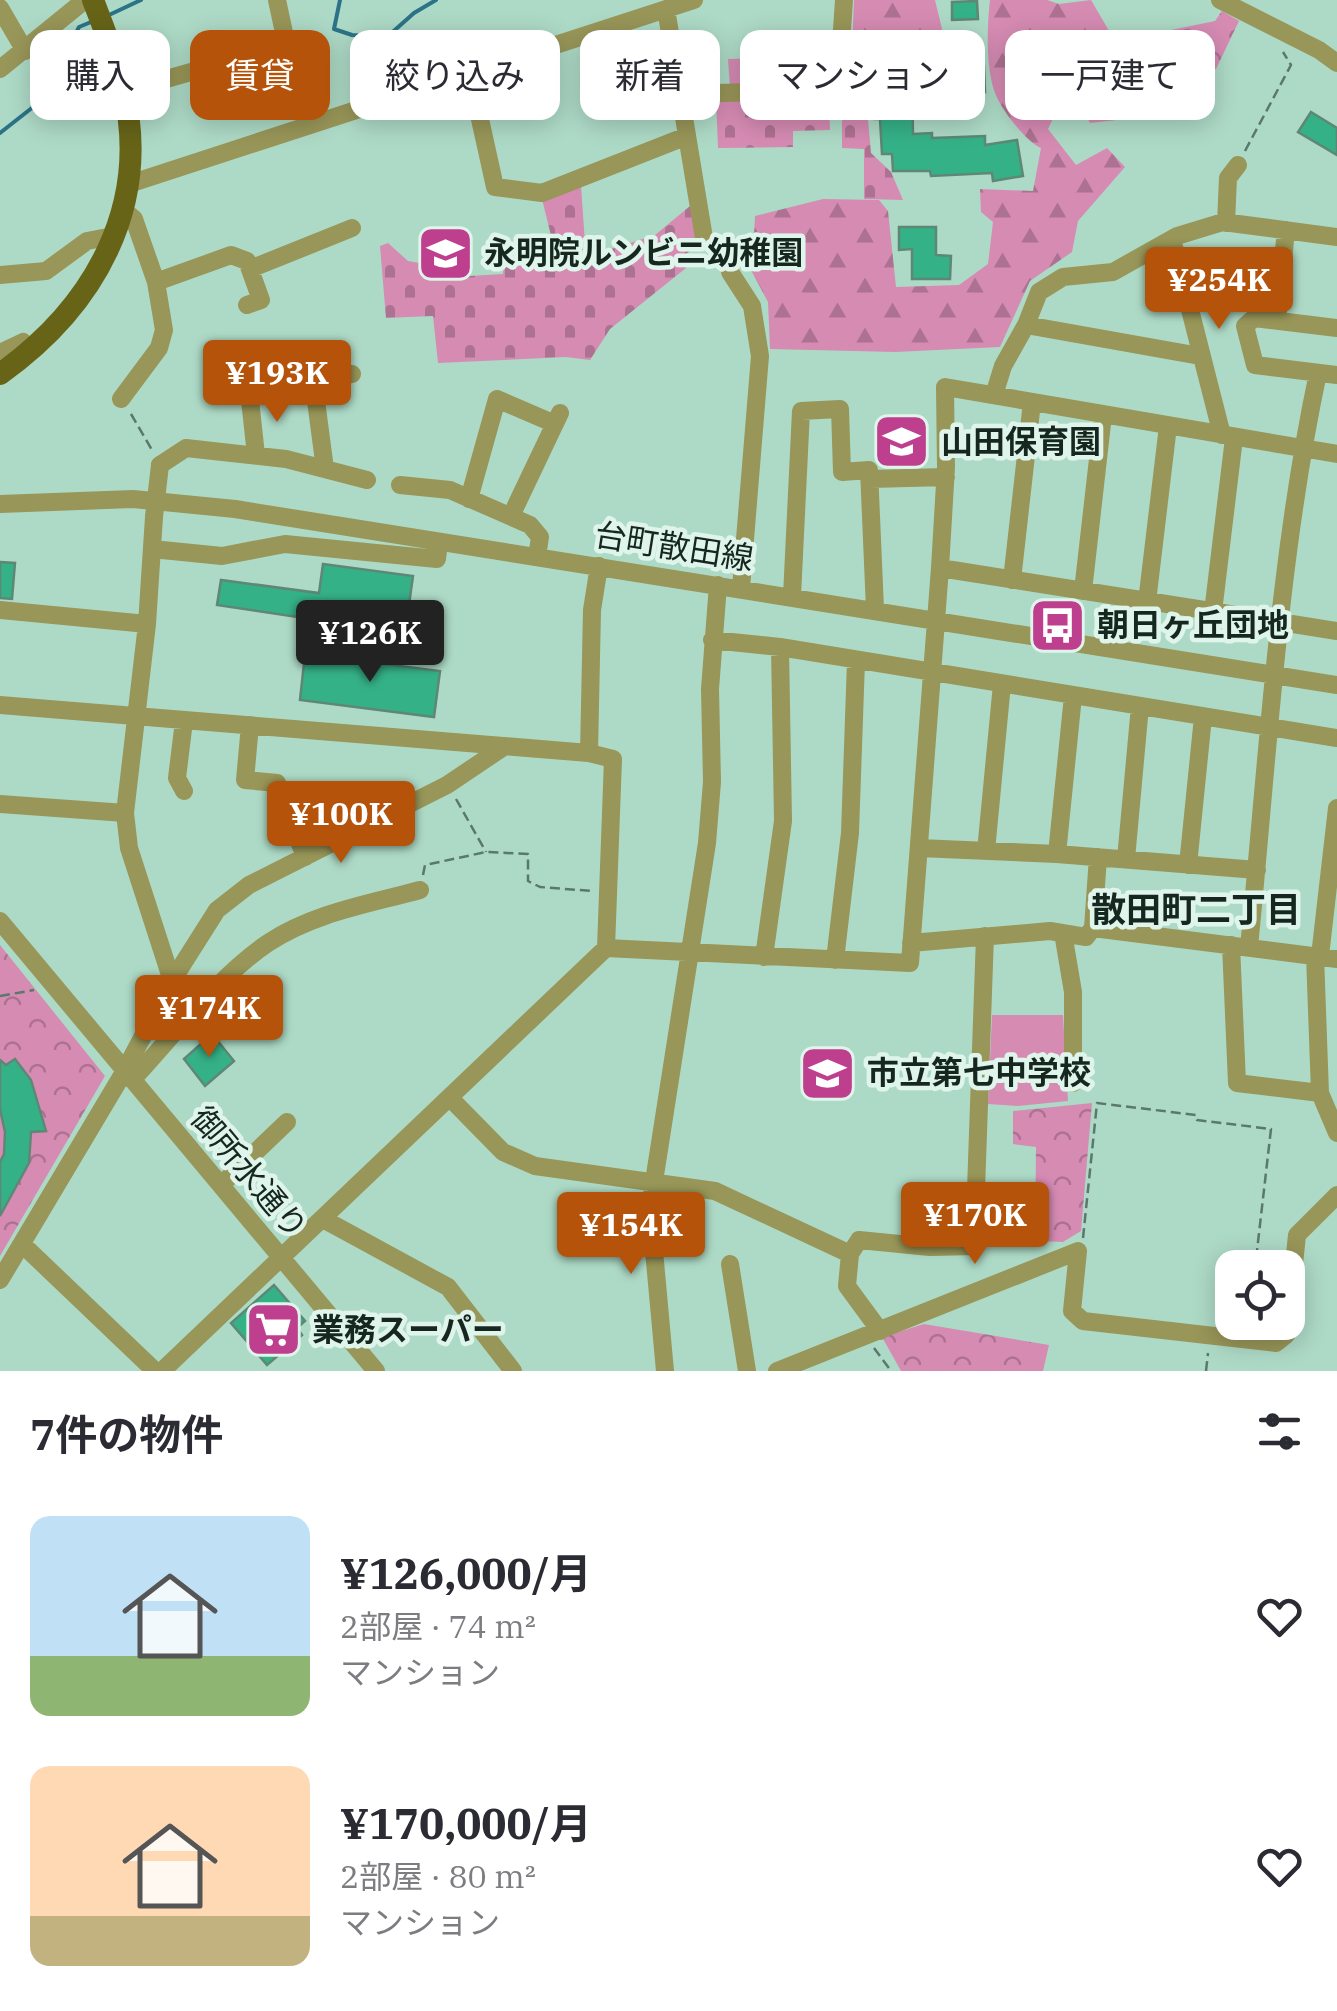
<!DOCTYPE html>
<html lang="ja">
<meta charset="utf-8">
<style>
body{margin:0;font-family:"IBM Plex Serif","Noto Sans JP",serif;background:#f2f2f3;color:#2b2b33;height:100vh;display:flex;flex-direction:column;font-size:38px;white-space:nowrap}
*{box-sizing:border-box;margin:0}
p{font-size:32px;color:#7c7c81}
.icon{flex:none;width:55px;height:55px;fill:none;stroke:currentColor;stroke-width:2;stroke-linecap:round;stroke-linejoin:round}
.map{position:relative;height:1371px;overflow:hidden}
.sheet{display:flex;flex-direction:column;background:#fff;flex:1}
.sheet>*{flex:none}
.hud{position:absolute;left:30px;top:30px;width:1278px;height:90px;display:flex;gap:20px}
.tools{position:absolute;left:1215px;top:1250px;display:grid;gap:20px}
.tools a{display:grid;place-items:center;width:90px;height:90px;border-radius:20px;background:#fff;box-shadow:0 5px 25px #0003;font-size:50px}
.price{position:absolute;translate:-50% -85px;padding:0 22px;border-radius:10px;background:#b45309;color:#fff;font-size:32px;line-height:65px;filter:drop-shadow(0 2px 5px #0008)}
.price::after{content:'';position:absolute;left:50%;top:60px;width:30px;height:22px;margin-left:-15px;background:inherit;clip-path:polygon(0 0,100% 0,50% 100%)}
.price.selected{background:#222;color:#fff}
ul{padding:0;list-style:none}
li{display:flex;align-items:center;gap:30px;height:250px;padding:0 30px}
li span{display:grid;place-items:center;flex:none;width:280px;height:200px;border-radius:20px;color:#555}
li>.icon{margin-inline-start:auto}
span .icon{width:120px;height:120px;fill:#fffc;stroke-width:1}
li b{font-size:42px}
h2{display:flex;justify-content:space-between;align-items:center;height:120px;padding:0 30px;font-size:42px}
.pill{padding:0 35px;border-radius:20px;background:#fff;box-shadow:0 5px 25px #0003;font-size:35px;line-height:90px}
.pill.selected{background:#b45309;color:#fff}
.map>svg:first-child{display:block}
.forest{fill:url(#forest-firs)}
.cemetery{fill:url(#cemetery-stones)}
.park{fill:url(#park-crowns)}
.pitch{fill:#d68bb3}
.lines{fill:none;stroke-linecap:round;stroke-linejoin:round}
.stream{stroke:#2c7388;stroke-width:4}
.building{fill:#35b188;stroke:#5e8776;stroke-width:2.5}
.path{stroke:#5a786b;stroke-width:2.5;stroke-dasharray:10 5;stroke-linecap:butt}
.minor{stroke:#989658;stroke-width:18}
.major{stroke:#676418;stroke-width:22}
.minor-bridge{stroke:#989658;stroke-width:18}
.labels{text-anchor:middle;stroke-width:9;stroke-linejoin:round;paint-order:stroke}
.poi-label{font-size:32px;font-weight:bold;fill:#162720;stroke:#dff5eb;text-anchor:start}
.street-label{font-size:32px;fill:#162720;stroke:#dff5eb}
.neighbourhood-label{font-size:35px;font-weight:bold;fill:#162720;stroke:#dff5eb}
</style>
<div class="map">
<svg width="1337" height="1371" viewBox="0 0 1337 1371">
<defs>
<pattern id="forest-firs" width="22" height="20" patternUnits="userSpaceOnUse" patternTransform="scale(2.5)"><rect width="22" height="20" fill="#d68bb3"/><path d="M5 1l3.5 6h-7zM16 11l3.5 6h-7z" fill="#ad7291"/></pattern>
<pattern id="cemetery-stones" width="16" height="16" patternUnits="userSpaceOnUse" patternTransform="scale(2.5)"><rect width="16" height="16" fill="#d68bb3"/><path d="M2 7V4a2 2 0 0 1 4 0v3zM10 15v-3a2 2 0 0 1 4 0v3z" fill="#ad7291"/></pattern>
<pattern id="park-crowns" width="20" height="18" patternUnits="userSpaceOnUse" patternTransform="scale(2.5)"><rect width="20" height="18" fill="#d68bb3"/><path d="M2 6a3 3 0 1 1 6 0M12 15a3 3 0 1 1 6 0" fill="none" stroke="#ad7291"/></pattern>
</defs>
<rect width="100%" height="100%" fill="#addac6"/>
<path class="forest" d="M854,0H935L943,33L895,59L852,47Z
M990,0H1047L1059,4L1091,0L1115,41L1126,119L1090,123L1077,100L1061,102L1048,129L1076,165L1107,148L1125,167L1078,221L1072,252L1030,281L1000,347L895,352L770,349L768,302L752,272L755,216L823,199L879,200L888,211L896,287L959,285L988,264L993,222L981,212L980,189L1033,191L1041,148C1025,141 997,105 993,87C986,61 987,26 990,0Z"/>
<path class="cemetery" d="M832,56L833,84L730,88L728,59Z
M842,92L866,97L871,153L891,172L903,200L864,199V149L842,148Z
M829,97L830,130L793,131V147L718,148L716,99Z
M581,186L586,257L655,235L690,206L697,245L680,259L686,268L610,329L590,360L566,357L438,363L433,316L386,318L380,246L388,243L408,261L431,265L436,278L503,274L504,265L557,260L542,199Z"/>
<path class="park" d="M1222,11L1239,21L1216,69L1129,88L1122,40L1215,21Z
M0,945L105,1076L0,1256Z
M1092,1103L1081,1231L1063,1242L1035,1241L1036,1147L1013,1144V1111Z
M924,1324L1049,1345L1043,1371H901L882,1337Z"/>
<path class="pitch" d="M992,1015H1063L1068,1101L1018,1106L988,1104Z"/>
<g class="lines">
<path class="stream" d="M340,0L334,29L352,35L387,37L414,13L436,0
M109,15L141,0
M0,133L42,100L79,27L91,22"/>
</g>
<path class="building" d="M977,1L978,19L952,20V2Z
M984,66L985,92L955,94L954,68Z
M873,79H912L913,134L932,133V138L985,136V145L1017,140L1023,176L993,181L992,173L931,176L930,171H893L892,154H882L880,119H875Z
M1311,112L1337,128V155L1298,132Z
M899,227H936V255L951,256L950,279H912V249L899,250Z
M0,562L15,563L12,599L0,598Z
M323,564L413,576L405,633L217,605L221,580L319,593Z
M305,654L440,671L434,717L300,700Z
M212,1034L234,1061L205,1086L184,1059Z
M15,1059L31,1080L46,1131L31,1132L29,1163L0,1216V1162L4,1154L5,1132L0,1109V1060L6,1065Z
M274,1285L305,1321L297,1328L302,1335L267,1365L231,1323Z"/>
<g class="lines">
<path class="path" d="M1245,151L1291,65L1283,52
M131,414L152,450
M456,799L486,852
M423,875L425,865L486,852L528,854V881L540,887L593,891
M0,996L34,990
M1083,1238L1097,1103L1196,1115L1197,1120L1271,1129L1255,1268
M874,1348L891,1371
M1206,1371L1208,1353"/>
<path class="minor" d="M277,0L289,56
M1220,0L1319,50L1337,63
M0,8L25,51
M666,9L704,238
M0,69L85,0
M470,74L495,187L542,193L687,136
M124,91L286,45
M680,94L838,90L844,0
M126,185L694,0
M1226,223L1228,178L1238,165
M1172,239L1222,435
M250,269L352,228
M730,272L752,306L760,356L741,588
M0,275L46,271L87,241L113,236
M156,282L231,255L247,261L261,300L247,305
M1277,321L1286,230
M1026,325L1200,356
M1337,328L1254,318L1245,326L1255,365L1337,375
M0,353L23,342L32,350
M311,363L325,469
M313,378L352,374
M994,395L1003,366L1026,325L1039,292L1063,277L1113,272L1177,236L1223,222L1337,237
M121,399L159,348L164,330L156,282L134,219L122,209
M250,400L256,455
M160,465L186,448L286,459L367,480
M870,479L946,477
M400,485L450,490L530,525L540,537L537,557
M469,499L497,399L555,424
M0,504L133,499L235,509L1337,685
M511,516L560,413
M154,517L147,624L125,813L129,848L172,981
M152,549L222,556L285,544L437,559L439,542
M940,568L1337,631
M1012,580L1032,402
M1083,591L1103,415
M792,596L801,411L840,409L842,472L869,470L875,609
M1147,602L1168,426
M0,610L147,624
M1213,612L1234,438
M712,640L780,647L1337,738
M0,705L589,753L613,759L606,948L162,1371
M250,725L245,780L277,783L305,857
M589,753L592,610L599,566
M184,791L177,778L184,721
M0,804L125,813
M919,848L1057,854L1257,870
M986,851L1002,684
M1057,854L1073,696
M1098,857L1093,928L1337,959
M1126,859L1140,706
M1188,865L1203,717
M0,921L376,1371
M1063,933L1073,992V1083
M911,943L1050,931L1086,937L1093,928
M1231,945L1237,1083L1320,1093
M1249,947C1268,756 1278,561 1318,373
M606,948L910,963L940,568L946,467L945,387L1337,454
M1315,955L1320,1093L1337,1133
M1320,956L1337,808
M764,957L783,821L780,647
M835,960L850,833L856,661
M132,1080C172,1037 220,975 268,943C313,913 369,904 420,890
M451,1099L503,1152L535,1166L715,1191L850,1254
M221,1185L287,1122
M323,1219L448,1287L513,1371
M22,1244L155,1371
M730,1264L747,1371
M0,1280L124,1072L172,981L217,910L249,885L447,785L505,746
M1288,1322L1297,1235L1337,1195
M880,1331L847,1286L850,1254L859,1240L930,1247L974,1246L985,936
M665,1371L650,1207L707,843L712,782L710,689L718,585
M777,1371L1078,1251L1072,1311L1083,1321L1276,1343L1286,1335L1287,1322"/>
<path class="major" d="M0,374C94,307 152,206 123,88C116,58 104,29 93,0"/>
<path class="minor-bridge" d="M154,517L160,465"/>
</g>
<defs>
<symbol id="school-square" viewBox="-11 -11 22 22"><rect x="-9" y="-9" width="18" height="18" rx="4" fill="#be3f8d" stroke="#dff5eb"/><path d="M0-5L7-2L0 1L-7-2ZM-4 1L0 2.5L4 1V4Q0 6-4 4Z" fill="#fff"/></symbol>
<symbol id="bus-square" viewBox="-11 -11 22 22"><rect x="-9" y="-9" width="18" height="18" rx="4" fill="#be3f8d" stroke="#dff5eb"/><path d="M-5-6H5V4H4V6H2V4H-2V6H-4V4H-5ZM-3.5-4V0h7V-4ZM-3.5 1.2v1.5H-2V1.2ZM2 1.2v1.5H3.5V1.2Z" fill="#fff"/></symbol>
<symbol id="supermarket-square" viewBox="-11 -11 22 22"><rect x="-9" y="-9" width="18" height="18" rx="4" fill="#be3f8d" stroke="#dff5eb"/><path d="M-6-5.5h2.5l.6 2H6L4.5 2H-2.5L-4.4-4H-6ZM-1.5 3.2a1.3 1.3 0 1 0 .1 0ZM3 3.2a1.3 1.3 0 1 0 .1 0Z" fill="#fff"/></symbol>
</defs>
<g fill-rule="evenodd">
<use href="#school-square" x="414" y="222" width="63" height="63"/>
<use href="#school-square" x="870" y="410" width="63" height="63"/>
<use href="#bus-square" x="1026" y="594" width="63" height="63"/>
<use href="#school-square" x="796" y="1042" width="63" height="63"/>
<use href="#supermarket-square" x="242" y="1298" width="63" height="63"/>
</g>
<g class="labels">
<g class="poi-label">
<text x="484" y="264">永明院ルンビニ幼稚園</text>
<text x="941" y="453">山田保育園</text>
<text x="1097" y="636">朝日ヶ丘団地</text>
<text x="867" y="1084">市立第七中学校</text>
<text x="312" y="1341">業務スーパー</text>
</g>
<g class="street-label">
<text transform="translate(674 547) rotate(9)" y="11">台町散田線</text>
<text transform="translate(249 1173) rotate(50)" y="11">御所水通り</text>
</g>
<g class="neighbourhood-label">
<text x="1196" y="922">散田町二丁目</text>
</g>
</g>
</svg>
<div class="tools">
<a><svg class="icon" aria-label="locate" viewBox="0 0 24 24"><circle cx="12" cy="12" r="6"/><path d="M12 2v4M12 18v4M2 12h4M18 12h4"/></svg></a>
</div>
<b class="price" style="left:1219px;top:332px">¥254K</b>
<b class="price" style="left:277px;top:425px">¥193K</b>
<b class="price selected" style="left:370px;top:685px">¥126K</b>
<b class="price" style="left:341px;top:866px">¥100K</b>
<b class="price" style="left:209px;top:1060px">¥174K</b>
<b class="price" style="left:975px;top:1267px">¥170K</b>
<b class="price" style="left:631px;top:1277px">¥154K</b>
<div class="hud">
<a class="pill">購入</a>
<a class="pill selected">賃貸</a>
<a class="pill">絞り込み</a>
<a class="pill">新着</a>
<a class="pill">マンション</a>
<a class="pill">一戸建て</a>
</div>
</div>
<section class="sheet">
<h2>7件の物件<svg class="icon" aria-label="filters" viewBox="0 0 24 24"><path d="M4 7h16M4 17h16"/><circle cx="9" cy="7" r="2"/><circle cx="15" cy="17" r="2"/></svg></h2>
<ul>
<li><span style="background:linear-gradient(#bfe0f5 70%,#8fb573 0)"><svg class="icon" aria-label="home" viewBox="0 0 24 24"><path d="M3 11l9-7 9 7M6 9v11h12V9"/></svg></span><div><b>¥126,000/月</b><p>2部屋 · 74 m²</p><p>マンション</p></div><svg class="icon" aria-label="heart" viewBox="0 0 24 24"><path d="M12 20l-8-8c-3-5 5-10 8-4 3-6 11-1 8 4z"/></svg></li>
<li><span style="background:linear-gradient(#ffd9b3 75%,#c2b280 0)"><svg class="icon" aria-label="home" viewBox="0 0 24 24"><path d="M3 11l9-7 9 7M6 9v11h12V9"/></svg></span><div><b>¥170,000/月</b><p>2部屋 · 80 m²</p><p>マンション</p></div><svg class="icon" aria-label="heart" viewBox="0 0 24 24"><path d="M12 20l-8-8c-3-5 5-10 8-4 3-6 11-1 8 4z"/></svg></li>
</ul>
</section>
